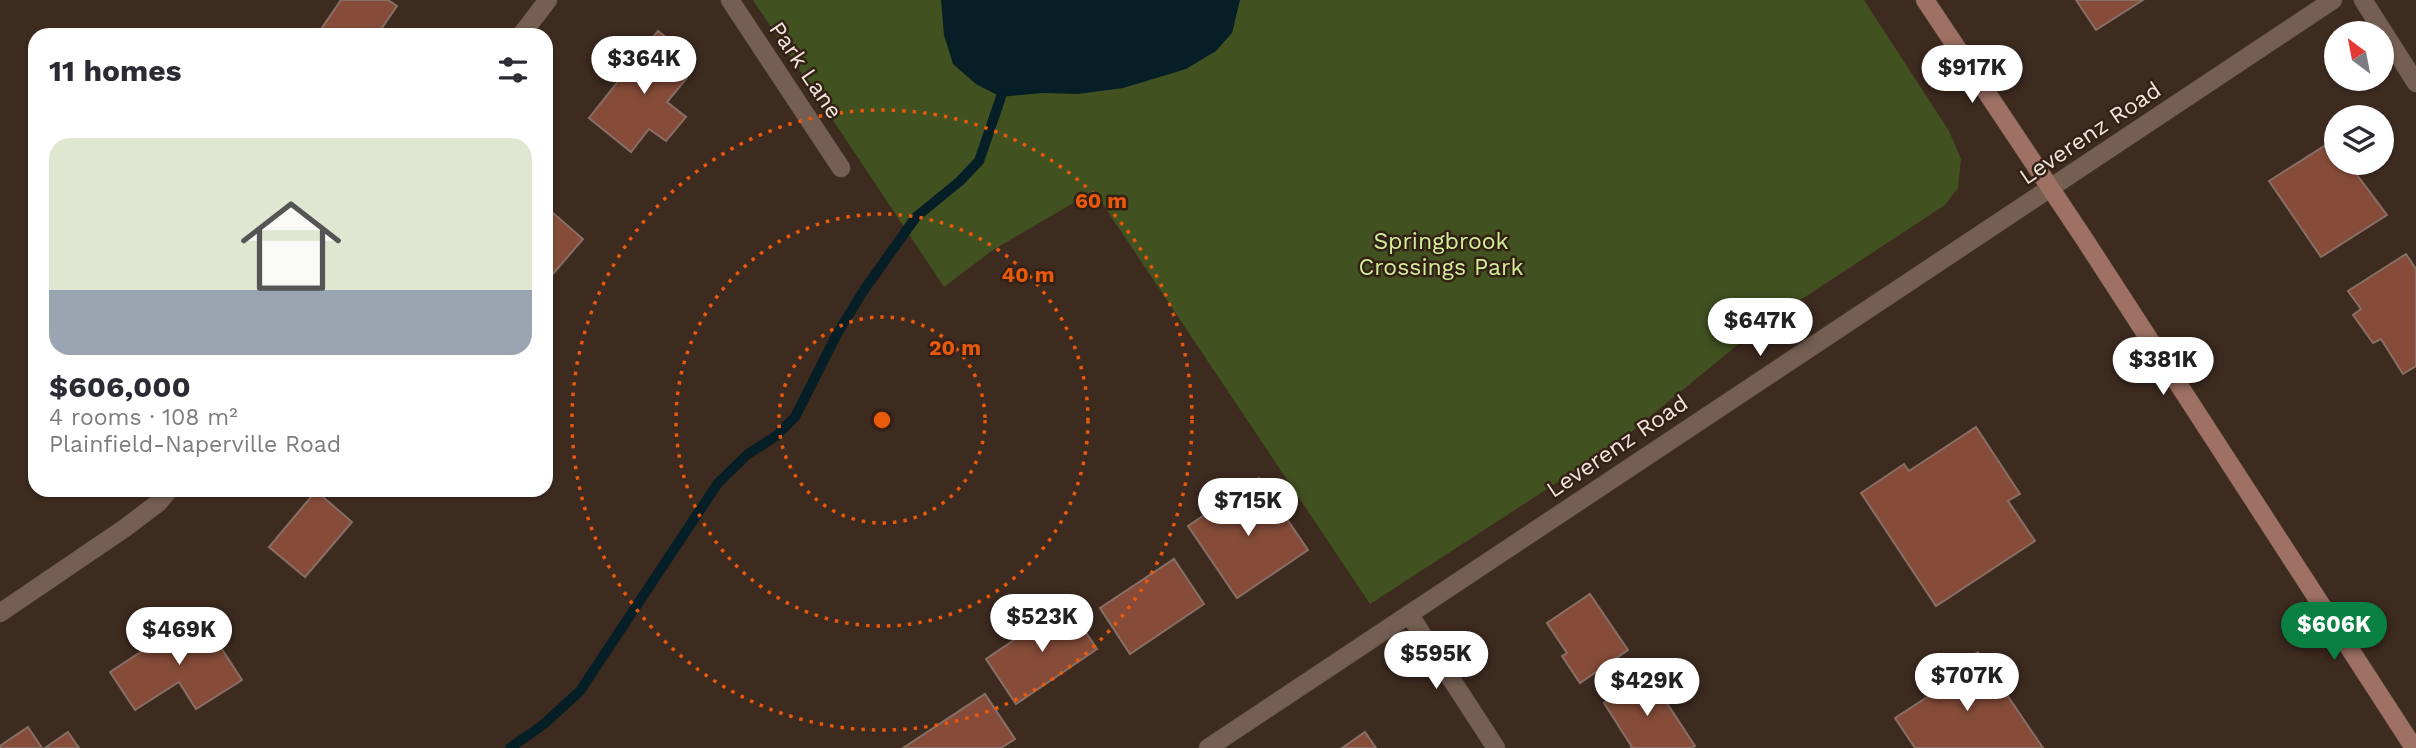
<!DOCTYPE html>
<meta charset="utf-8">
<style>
body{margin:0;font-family:"Work Sans",sans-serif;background:#f7f7f7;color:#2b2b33;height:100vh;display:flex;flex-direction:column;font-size:26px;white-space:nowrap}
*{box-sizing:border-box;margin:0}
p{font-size:23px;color:#7c7c81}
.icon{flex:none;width:38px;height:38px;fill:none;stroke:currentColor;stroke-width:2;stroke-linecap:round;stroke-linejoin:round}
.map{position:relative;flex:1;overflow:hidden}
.drawer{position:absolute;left:28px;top:28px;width:525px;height:469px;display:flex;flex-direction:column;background:#fff;border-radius:21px;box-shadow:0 2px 5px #0004}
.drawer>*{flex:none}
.needle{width:46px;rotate:328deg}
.buttons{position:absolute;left:2324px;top:21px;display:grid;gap:14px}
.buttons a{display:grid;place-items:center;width:70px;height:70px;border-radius:50%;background:#fff;box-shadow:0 2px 5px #0004;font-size:35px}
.price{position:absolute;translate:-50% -60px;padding:0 16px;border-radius:24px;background:#fff;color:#222;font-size:23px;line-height:46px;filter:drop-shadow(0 2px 4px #0008)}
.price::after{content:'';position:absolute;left:50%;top:42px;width:21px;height:16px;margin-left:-10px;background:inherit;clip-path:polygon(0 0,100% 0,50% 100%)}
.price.current{background:#0b8043;color:#fff}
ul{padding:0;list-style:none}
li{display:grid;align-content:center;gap:14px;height:371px;padding:0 21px}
li span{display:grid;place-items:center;height:217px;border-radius:21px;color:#555}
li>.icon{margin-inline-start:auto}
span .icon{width:126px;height:126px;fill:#fffc;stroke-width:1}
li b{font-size:30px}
h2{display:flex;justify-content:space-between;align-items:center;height:84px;padding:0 21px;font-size:30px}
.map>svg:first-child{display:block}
.green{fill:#425120}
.water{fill:#061f27}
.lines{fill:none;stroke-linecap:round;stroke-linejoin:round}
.stream{stroke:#061f27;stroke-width:10}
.building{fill:#864c39;stroke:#886f66;stroke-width:2}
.minor-casing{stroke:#5a4940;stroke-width:19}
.secondary-casing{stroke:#5a4940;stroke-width:19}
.minor{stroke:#755f53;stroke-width:18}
.secondary{stroke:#9e7164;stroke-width:18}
.ring{fill:none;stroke:#e8590c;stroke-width:3.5;stroke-dasharray:3.5 7}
.labels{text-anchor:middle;stroke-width:5;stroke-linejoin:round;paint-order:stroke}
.street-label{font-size:23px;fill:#f2e4dd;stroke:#342116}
.park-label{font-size:23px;fill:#d2ee98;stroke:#342116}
.centre{fill:#e8590c;stroke:#342116;stroke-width:3.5}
.ring-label{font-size:21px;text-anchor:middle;font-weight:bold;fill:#e8590c;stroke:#342116;stroke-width:5;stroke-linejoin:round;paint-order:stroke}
</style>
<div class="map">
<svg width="2416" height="748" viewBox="0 0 2416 748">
<rect width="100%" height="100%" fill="#3e2b20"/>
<path class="green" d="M753,0H1864L1949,131L1961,159L1958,188L1945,205L1761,326L1615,445L1370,604L1094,191L993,250L944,287Z"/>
<path class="water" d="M941,0H1240L1232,33L1216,51L1186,69L1123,88L1078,94L1042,93L1001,97L976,84L953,64L944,35Z"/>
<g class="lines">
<path class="stream" d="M510,748L544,724L580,691L718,483L748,454L776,436L795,417L837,334L864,290L916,217L960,181L979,161L1001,97"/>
</g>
<path class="building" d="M341,0H388L397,6L377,35H317Z
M2076,0H2143L2096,30Z
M658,31L686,53L674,68L687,78L667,102L686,117L666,141L649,129L631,152L589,118Z
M2332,141L2336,147V163H2348L2387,215L2321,257L2269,181Z
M546,207L583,239L546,282Z
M2406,254L2416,269V366L2403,374L2381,339L2373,343L2353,315L2361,309L2348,291Z
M1976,427L2020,494L2008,501L2035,541L1936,606L1861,493L1904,464L1909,471Z
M1259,478L1308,550L1237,598L1188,526Z
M316,491L352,522L305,577L269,547Z
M1174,559L1204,604L1130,654L1100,608Z
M1590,594L1628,650L1580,683L1562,656L1567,653L1547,623Z
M1067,604L1097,649L1016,704L986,659Z
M199,614L242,680L196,709L179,682L135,710L110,672Z
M1978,652L2043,748H1915L1895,718L1938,690L1932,682Z
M1648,674L1695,746L1691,748H1630L1632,747L1604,703Z
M985,694L1015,739L1001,748H903Z
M28,727L42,748H0V746Z
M68,732L79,748H45Z
M1365,732L1376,748H1342Z"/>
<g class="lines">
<defs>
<path id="minor" d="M730,0L841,168
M2363,0L2416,83
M521,35L548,0
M0,613L125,528L158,503L169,490
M1409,614L1496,748
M1208,748L2333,0"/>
<path id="secondary" d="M1925,0L2085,240L2414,748"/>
</defs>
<use href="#minor" class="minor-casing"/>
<use href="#secondary" class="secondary-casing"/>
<use href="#minor" class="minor"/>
<use href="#secondary" class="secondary"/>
</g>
<g class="ring">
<circle cx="882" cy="420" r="103"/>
<circle cx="882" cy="420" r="206"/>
<circle cx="882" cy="420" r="310"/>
</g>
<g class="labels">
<g class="street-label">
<text transform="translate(806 70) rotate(56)" y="8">Park Lane</text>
<text transform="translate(2090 133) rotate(-34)" y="8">Leverenz Road</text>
<text transform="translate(1617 446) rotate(-34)" y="8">Leverenz Road</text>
</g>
<g class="park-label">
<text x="1441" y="249">Springbrook<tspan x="1441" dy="26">Crossings Park</tspan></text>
</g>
</g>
<circle cx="882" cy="420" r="10" class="centre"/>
<g class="ring-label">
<text x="1101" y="208">60 m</text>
<text x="1028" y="282">40 m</text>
<text x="955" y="355">20 m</text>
</g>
</svg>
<div class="buttons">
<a><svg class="needle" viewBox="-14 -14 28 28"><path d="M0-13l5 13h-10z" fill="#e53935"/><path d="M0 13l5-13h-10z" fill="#7c7c81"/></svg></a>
<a><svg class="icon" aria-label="layers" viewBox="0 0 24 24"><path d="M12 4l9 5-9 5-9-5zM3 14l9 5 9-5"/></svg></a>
</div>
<b class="price" style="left:644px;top:96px">$364K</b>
<b class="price" style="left:1972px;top:105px">$917K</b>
<b class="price" style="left:1760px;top:358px">$647K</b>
<b class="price" style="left:2163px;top:397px">$381K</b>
<b class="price" style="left:1248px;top:538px">$715K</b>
<b class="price" style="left:1042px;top:654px">$523K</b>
<b class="price current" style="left:2334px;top:662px">$606K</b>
<b class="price" style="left:179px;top:667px">$469K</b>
<b class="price" style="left:1436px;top:691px">$595K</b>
<b class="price" style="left:1967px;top:713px">$707K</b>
<b class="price" style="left:1647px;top:718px">$429K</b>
<section class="drawer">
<h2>11 homes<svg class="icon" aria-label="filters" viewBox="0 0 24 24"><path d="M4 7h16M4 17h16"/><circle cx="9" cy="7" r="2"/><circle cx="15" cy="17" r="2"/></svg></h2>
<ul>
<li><span style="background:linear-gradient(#dfe7d0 70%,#9aa5b1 0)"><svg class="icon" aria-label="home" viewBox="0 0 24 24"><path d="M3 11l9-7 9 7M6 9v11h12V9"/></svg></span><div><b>$606,000</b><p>4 rooms · 108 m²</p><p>Plainfield-Naperville Road</p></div></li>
</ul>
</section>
</div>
